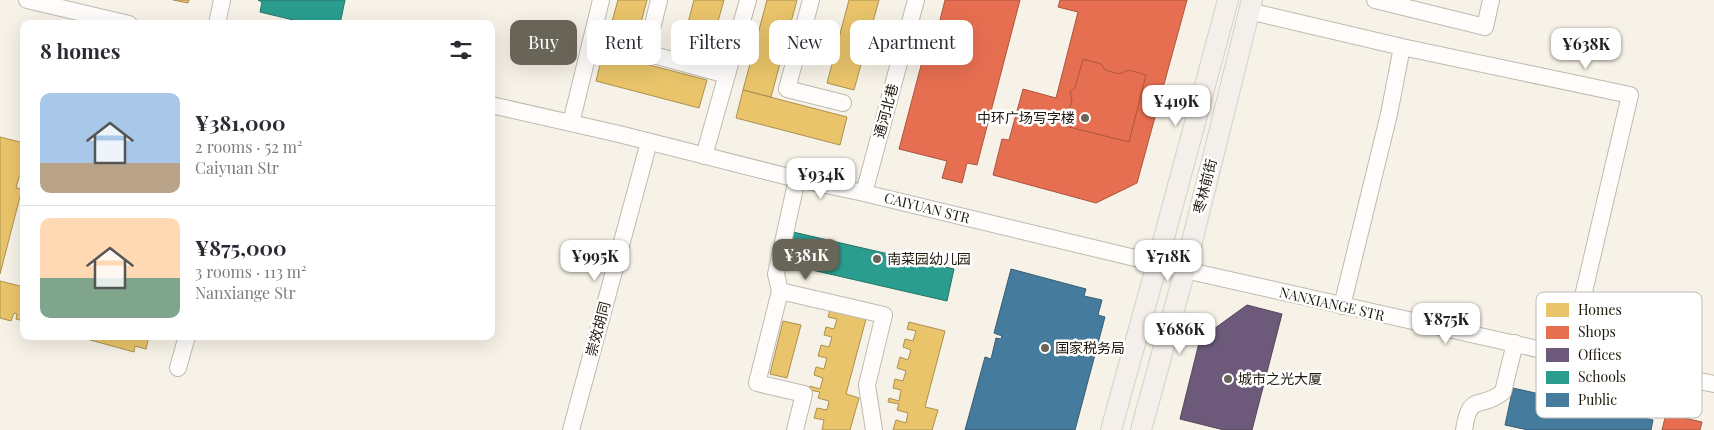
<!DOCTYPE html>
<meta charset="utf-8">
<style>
body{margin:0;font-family:"Playfair Display","Noto Sans SC",serif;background:#f2f2f3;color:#2b2b33;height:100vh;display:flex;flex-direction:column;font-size:19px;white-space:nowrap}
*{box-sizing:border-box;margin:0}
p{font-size:16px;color:#7c7c81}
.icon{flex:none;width:28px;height:28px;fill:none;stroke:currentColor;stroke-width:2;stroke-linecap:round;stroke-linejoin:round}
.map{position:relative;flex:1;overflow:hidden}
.sheet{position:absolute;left:20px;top:20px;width:475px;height:320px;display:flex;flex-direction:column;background:#fff;border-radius:10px;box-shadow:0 5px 20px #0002}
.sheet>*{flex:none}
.banner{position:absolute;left:510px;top:20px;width:475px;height:45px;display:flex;gap:10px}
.price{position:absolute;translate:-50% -42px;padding:0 11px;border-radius:10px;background:#fff;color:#222;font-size:16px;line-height:32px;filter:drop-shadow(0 1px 2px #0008)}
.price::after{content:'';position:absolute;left:50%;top:30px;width:15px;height:11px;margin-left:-8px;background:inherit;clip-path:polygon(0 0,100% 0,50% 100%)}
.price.selected{background:#696458;color:#fff}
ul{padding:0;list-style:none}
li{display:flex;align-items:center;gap:15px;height:125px;padding:0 20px}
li+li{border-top:1px solid #e1e1e2}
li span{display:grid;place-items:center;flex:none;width:140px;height:100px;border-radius:10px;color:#555}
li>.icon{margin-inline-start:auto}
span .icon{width:60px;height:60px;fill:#fffc;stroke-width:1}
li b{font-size:21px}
h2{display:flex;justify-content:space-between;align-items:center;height:60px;padding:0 20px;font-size:21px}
.chip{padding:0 18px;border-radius:10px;background:#fff;box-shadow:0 5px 20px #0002;font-size:18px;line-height:45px}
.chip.selected{background:#696458;color:#fff}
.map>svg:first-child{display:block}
.homes{fill:#e9c46a;stroke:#ac904e}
.shops{fill:#e76f51;stroke:#aa553c}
.offices{fill:#6d597a;stroke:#554659}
.schools{fill:#2a9d8f;stroke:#267567}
.public{fill:#457b9d;stroke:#395d71}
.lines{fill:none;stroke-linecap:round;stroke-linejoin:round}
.minor-casing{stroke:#bfbaaf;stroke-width:18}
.major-casing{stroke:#d3d0ca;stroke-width:22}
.minor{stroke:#fefdfb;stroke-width:16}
.major{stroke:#f4efeb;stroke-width:20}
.poi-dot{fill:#696458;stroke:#fff;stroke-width:2}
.labels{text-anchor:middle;stroke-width:5;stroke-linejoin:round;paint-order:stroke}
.street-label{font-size:14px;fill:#1d180b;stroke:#fff}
.poi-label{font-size:14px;fill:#1d180b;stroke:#fff;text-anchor:start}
.key{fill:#fff;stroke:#bbbab6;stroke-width:1}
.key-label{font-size:14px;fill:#1d180b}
</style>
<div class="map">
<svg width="1714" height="430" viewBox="0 0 1714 430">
<rect width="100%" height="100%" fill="#f7f2e7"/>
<path class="homes" d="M173,0H189L188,3Z
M618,0H647L631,60L603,53Z
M694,0H724L708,57L681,49Z
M767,0H797L771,97L743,90Z
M849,0H879L854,90L827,83Z
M603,53L707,80L699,108L596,81Z
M743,90L847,117L840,145L736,118Z
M0,137L24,143V179L19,177L16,188L22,189L0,274Z
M0,281L24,287V321L16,319L17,314L14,313L11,321L0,318Z
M830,310L866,319L846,394L859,398L850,430H822L824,420L814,418L817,408L827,410L829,401L818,398L820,392L809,390L810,386L820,389L823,378L814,375L816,367L824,369L827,358L818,356L821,345L829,347L832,337L824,335L826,327L834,329L837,319L828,317Z
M783,321L801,325L787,378L770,374Z
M909,322L945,331L925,407L938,410L932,430H893L896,420L906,423L908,413L897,410L899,404L888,402L889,398L899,401L901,390L893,388L895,379L903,381L906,371L897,368L900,357L908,360L911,350L903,347L905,339L913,341L916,331L907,329Z
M83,336H149L146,349L135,346L134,352L83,338Z"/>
<path class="shops" d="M945,0H1020L977,165L967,163L962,183L942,178L947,161L899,149L923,58L930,60Z
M1060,0H1187L1137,183L1096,203L993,175L1002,139L1009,140L1023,89L1056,98L1078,12L1058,7Z
M1083,59L1101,64L1105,70L1119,74L1129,70L1146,75L1129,142L1065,126L1072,100L1070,92L1075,88Z
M1666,414L1702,422L1700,430H1662Z"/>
<path class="offices" d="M1247,305L1282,314L1252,430H1224L1180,419L1200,339Z"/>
<path class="schools" d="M258,0H345L340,24H310L260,12L262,2Z
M793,232L954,269L947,301L786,264Z"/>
<path class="public" d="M1011,269L1086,289L1084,296L1102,300L1098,315L1105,317L1075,430H965L985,357L991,359L996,338L1001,339L1002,336L994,333Z
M1513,388L1571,401L1572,396L1601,403L1600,408L1653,420L1651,430H1528L1505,425Z"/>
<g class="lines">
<defs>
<path id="minor" d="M27,0L129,24
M659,0L646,53L727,75
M811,0L787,89L843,103
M1375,0L1485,27L1491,0
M1249,11L1402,47L1630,95L1569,356
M217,24L222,0
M491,105L619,134L797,179L864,193L1185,270L1569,356L1714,384
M571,123L601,0
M704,156L748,0
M864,193L916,0
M780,291L776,274L797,179
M1342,306L1389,114L1402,47
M178,368L187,336
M571,430L649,142
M795,430L804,394L757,383L780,291L884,315L867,385L874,430
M1464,430C1470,391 1479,411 1503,392L1515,343"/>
<path id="major" d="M1111,430L1157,264L1228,0
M1141,430L1185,270L1252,0"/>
</defs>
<use href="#minor" class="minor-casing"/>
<use href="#major" class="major-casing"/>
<use href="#minor" class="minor"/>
<use href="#major" class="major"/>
</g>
<g class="poi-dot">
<circle cx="1085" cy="118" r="5"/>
<circle cx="877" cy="259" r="5"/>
<circle cx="1045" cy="348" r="5"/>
<circle cx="1228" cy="379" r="5"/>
</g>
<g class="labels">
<g class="street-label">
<text transform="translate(886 111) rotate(-75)" y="5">通河北巷</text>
<text transform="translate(1205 186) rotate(-76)" y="5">枣林前街</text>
<text transform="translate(927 208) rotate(14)" y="5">CAIYUAN STR</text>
<text transform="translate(1332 304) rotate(13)" y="5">NANXIANGE STR</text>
<text transform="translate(598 329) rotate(-75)" y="5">崇效胡同</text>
</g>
<g class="poi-label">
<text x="1075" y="123" text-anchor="end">中环广场写字楼</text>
<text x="887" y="264">南菜园幼儿园</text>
<text x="1055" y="353">国家税务局</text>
<text x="1238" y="384">城市之光大厦</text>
</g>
</g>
<rect x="1536" y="292" width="166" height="126" rx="8" class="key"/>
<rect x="1546" y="303" width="23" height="14" fill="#e9c46a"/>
<rect x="1546" y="326" width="23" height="13" fill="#e76f51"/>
<rect x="1546" y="348" width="23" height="14" fill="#6d597a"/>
<rect x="1546" y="371" width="23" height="13" fill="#2a9d8f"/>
<rect x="1546" y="393" width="23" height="14" fill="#457b9d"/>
<g class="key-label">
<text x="1578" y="315">Homes</text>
<text x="1578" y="337">Shops</text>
<text x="1578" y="360">Offices</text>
<text x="1578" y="382">Schools</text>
<text x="1578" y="405">Public</text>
</g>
</svg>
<b class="price" style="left:1586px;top:70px">¥638K</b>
<b class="price" style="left:1176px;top:127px">¥419K</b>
<b class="price" style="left:821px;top:200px">¥934K</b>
<b class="price selected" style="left:806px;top:281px">¥381K</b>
<b class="price" style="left:595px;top:282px">¥995K</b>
<b class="price" style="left:1168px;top:282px">¥718K</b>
<b class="price" style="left:1446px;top:345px">¥875K</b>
<b class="price" style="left:1180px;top:355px">¥686K</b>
<div class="banner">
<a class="chip selected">Buy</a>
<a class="chip">Rent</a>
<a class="chip">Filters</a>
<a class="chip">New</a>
<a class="chip">Apartment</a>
</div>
<section class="sheet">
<h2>8 homes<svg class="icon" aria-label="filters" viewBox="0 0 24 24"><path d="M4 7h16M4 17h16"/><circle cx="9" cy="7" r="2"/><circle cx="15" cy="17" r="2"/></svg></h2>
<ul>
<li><span style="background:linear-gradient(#a9c7e8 70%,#b9a48a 0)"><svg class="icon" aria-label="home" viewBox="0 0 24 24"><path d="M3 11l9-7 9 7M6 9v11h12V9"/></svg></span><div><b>¥381,000</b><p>2 rooms · 52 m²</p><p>Caiyuan Str</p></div></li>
<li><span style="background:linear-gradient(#ffd9b3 60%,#7fa58c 0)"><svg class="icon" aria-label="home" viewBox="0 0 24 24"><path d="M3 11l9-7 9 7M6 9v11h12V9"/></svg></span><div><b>¥875,000</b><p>3 rooms · 113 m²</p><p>Nanxiange Str</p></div></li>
</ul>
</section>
</div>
